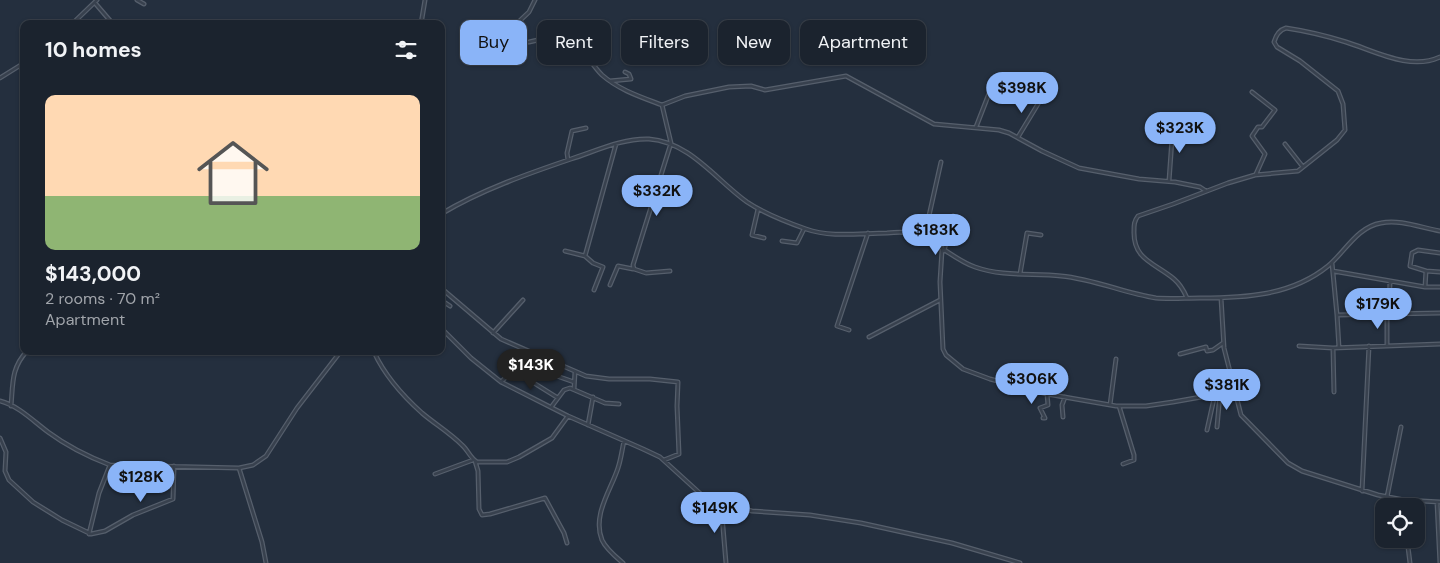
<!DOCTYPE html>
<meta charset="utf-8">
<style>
body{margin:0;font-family:"DM Sans",sans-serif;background:#242b36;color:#f1f3f6;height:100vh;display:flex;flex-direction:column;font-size:19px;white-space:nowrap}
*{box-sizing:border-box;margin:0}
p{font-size:16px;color:#a0a4aa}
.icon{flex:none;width:28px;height:28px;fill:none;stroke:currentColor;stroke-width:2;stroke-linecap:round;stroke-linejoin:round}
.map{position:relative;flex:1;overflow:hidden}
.sheet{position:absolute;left:20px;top:20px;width:425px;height:335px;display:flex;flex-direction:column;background:#1b232e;border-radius:10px;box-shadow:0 1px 4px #0004,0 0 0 1px #39404a}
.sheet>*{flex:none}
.banner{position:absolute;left:460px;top:20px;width:475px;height:45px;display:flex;gap:10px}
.buttons{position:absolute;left:1375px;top:498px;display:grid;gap:10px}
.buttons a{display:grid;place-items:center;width:50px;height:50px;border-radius:10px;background:#1b232e;box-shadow:0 1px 4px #0004,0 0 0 1px #39404a;font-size:25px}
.price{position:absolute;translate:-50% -42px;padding:0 11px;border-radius:18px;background:#8ab4f8;color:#111;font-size:16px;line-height:32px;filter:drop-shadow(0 1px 2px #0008)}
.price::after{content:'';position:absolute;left:50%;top:30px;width:15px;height:11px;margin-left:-8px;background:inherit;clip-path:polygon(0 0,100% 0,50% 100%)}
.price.selected{background:#222;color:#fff}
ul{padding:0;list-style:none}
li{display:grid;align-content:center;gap:10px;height:265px;padding:0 25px}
li span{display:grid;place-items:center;height:155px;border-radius:10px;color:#555}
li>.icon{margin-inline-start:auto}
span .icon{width:90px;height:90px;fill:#fffc;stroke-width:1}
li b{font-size:21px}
h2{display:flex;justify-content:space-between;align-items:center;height:60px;padding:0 25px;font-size:21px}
.chip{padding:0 18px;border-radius:10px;background:#1b232e;box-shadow:0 1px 4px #0004,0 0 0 1px #39404a;font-size:18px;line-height:45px}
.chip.selected{background:#8ab4f8;color:#111}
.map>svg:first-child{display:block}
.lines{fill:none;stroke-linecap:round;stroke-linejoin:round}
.minor-casing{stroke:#565f6c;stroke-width:5}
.minor{stroke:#38414e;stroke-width:2.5}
</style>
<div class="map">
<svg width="1440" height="563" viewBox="0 0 1440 563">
<rect width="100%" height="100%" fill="#242f3e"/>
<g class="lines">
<defs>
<path id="minor" d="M137,0L144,4
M535,0L529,12L510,30L508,39L512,43L529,42L565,34C581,43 589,62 602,75C619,90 641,97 662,105L671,143L633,265L634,269L646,273L670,271
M95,3L113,24
M72,24L97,0
M421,24L425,0
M0,78L24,63
M610,81L631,79L629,74L625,72
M1252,92L1275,110L1262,127H1258L1252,136L1265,154L1256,174
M662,105L685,96L729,87L751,86L765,90L846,76L934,124L999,130L1009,133L1042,151L1079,168L1139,179L1175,182L1200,187L1206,191
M976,127L990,91L994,92
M1018,137L1041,99
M1285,144L1303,167
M568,160L567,153L572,131L586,128
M1169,181L1173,125
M758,209L752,235L764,238
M441,214C481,190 527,174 571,159C596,151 622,138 649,139C690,142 716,180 747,202C765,214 786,222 806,229C831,238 861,233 887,233C896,232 905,231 914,234C934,239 954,260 975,267C1003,277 1033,273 1061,276C1094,279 1124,293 1156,298C1170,299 1185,298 1200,298C1244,298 1291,296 1328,266C1345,252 1357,227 1381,223C1400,219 1422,228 1440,231
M924,238L941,162
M782,241L797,243L804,229
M942,250L940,282L943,349L946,355L963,369L990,379L1047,394L1116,406H1146L1173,402L1235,391
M565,251L585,256L593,263L603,267L594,290
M944,251L953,216
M585,256L616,144
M1332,263L1337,315
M1333,271L1425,287H1440
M1426,271L1440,272
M1020,274L1027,233L1041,235
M610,285L618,266L633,269
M1425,287L1426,271L1410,266L1412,253L1418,250L1440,253
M441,288L501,339L586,376L609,379H650L678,382L677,406L679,454L664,460
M1187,298C1184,291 1180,284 1174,279C1155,263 1133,260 1134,231C1134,225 1134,221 1138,216L1173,204L1228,183L1255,175L1298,171L1337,140L1345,130L1343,104L1338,91L1300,61L1277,47L1274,42C1276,35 1279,30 1286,28C1306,31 1327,36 1346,42C1375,51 1410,71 1440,57
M1221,298L1224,348L1241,415L1288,463L1302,471L1378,495L1404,500L1440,502
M441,300L450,306
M1389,314L1390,281
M1387,315V345
M441,328L471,358L501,382L568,416L643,449L660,457L704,497L713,502L752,511L810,515L861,523L952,543L1020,563
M849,330L837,326L868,233
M493,333L523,300
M869,337L940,300
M1299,346L1333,348L1440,344
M1333,348L1334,392
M1339,348L1337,315L1440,313
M374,352C385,376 403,396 422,413C435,424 450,433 462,445C468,450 470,458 477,462H507L519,457L552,438L568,416
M1180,354L1206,347L1207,351L1213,350L1223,343
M513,370L558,398
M554,375L574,382
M501,382L531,352
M574,389L575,372
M0,401C19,406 33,421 48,432C67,446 89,457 110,465L239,468L253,465L266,456L297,408L341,351
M1110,405L1116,359
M11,406C13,384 11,368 27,351
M552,406L564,390L570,388L605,403L619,404
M1119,406L1134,455V460L1123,464
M1063,417L1062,405L1065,397
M1043,418H1045L1040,408L1048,405L1047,394
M588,425L593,397
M1217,427L1220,394
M1207,430L1215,394
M0,438L6,452L5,471L9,480L33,502L62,520L91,534L105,531L133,515L173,499L174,466
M475,461L478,471L479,509L482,515L490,514L545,498L564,533L567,543
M239,468L262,542L266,563
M435,474L473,460
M1362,491L1369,346
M1387,497L1401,427
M1437,502L1440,563
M721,504L726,563
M89,534L99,493L110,465
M1407,539L1410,563
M623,563C616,557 606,549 602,540C592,515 611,490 618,468C621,459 622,450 624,441"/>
</defs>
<use href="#minor" class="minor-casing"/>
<use href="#minor" class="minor"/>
</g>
</svg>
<div class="buttons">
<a><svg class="icon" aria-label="locate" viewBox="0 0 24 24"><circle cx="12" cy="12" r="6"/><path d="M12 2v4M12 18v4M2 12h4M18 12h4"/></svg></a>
</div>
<b class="price" style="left:1022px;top:114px">$398K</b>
<b class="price" style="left:1180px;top:154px">$323K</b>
<b class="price" style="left:657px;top:217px">$332K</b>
<b class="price" style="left:936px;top:256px">$183K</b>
<b class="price" style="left:1378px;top:330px">$179K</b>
<b class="price selected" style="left:531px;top:391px">$143K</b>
<b class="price" style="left:1032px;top:405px">$306K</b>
<b class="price" style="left:1227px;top:411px">$381K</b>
<b class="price" style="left:141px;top:503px">$128K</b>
<b class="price" style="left:715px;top:534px">$149K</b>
<div class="banner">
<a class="chip selected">Buy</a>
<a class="chip">Rent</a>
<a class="chip">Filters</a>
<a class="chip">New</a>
<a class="chip">Apartment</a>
</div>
<section class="sheet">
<h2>10 homes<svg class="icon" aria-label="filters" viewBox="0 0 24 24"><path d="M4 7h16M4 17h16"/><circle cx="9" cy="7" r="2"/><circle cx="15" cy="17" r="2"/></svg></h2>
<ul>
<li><span style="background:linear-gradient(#ffd9b3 65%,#8fb573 0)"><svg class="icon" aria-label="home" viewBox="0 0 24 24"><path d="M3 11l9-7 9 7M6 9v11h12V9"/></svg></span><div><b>$143,000</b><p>2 rooms · 70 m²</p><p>Apartment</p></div></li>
</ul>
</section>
</div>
